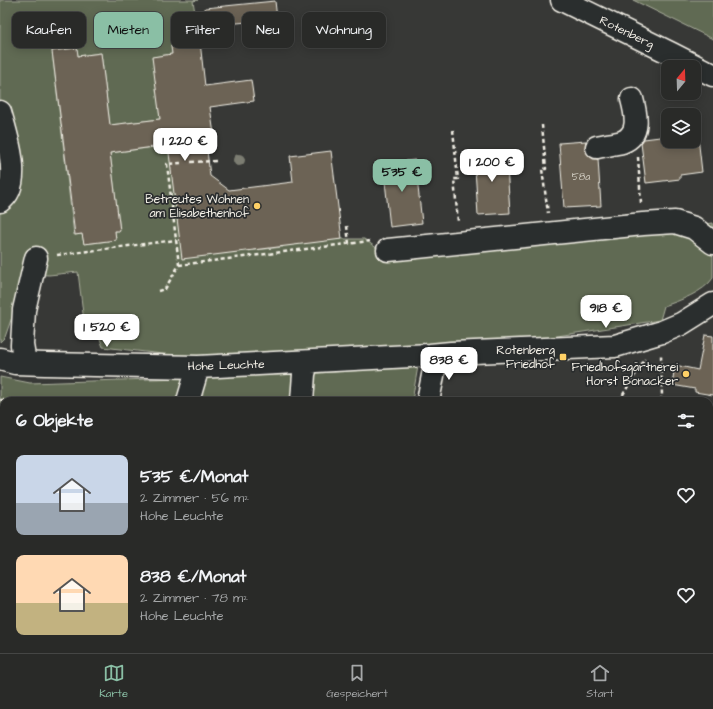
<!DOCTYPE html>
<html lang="de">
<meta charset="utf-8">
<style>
body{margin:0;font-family:"Architects Daughter",sans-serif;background:#353634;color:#f1f3f6;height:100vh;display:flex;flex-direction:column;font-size:15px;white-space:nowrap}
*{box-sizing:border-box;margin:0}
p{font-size:13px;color:#a5a7a8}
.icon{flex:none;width:22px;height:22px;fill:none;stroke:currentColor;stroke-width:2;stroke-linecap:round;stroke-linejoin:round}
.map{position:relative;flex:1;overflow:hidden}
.sheet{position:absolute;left:0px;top:397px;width:713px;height:256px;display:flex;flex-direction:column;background:#292a28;border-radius:12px 12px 0 0;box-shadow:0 2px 10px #0003,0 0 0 1px #454645}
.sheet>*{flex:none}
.banner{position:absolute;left:12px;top:12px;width:400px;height:36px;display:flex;gap:8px}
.needle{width:26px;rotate:19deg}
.fabs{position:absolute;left:661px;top:60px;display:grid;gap:8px}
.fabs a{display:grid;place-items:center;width:40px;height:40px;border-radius:8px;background:#292a28;box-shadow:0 2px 10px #0003,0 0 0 1px #454645;font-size:20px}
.price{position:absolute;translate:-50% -34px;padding:0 9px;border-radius:8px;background:#fff;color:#222;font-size:13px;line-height:26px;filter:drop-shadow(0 1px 2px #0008)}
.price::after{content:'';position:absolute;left:50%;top:24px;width:12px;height:9px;margin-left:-6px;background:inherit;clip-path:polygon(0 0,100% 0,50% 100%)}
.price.on{background:#8abfa5;color:#111}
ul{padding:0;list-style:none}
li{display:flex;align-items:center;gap:12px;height:100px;padding:0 16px}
li span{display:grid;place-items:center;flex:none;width:112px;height:80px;border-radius:8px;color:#555}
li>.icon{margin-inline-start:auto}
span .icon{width:48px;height:48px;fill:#fffc;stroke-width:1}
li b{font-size:17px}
h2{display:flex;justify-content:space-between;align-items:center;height:48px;padding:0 16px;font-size:17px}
.pill{padding:0 14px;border-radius:8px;background:#292a28;box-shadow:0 2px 10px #0003,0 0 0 1px #454645;font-size:14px;line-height:36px}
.pill.on{background:#8abfa5;color:#111}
.tab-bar{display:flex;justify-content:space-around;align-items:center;height:56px;border-top:1px solid #454645;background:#292a28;font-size:11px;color:#a5a7a8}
.tab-bar a{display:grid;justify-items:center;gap:2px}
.tab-bar .on{color:#8abfa5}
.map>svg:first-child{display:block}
.green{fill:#616b52;stroke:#aaae9d}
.building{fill:#6c6454;stroke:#f4f1e8}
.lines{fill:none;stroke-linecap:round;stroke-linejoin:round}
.minor-casing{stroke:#f4f1e8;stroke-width:25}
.path{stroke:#f4f1e8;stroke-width:2.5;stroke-dasharray:4 3;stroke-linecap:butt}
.minor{stroke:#2a2d2e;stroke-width:22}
.tree{fill:#7b7d72}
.poi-dot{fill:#ffd166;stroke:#2a2d2e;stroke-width:1.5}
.labels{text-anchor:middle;stroke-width:3.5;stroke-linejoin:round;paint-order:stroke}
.number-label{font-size:10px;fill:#d2cec3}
.street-label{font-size:12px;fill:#f4f1e8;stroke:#2a2d2e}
.poi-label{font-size:12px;fill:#f4f1e8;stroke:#2a2d2e;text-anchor:end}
</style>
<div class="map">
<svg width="713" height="653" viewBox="0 0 713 653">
<rect width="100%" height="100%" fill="#373836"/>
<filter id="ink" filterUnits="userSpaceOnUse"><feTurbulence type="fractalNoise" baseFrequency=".025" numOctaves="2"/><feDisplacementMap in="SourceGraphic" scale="8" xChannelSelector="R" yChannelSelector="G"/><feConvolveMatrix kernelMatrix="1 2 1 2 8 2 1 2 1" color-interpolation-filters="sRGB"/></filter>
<g filter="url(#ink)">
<path class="green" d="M0,0H198L193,1L200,42L171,46L172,54L153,57L160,119L110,125L101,53L78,56L77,48L52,51L74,235L82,234L84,244L116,240L115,231L120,230L110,153L170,145L244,226L247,251L283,247L281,224L342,239H364L392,259L545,239L630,237L677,228L713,223V278C704,292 679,301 664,306L660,320L525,341L188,357L103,347L99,336L85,330L78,272L49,275L27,274L5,337L0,342Z
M633,0H713V39Z
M418,366L412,401H4V649H368L367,653H0V377L30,383L304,374Z
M709,594L713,595V653H393L394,649H709Z"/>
<path class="building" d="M275,1L277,19L207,26L205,8Z
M200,42L205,86L251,80L254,101L210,107L215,141L206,142L210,176L229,190L293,182L290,156L331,151L342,239L182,259L168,145L110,153L120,231H115L116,240L84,244L82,234L75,235L52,51L77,48L78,56L101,53L110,125L160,119L152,57L172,54L171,46Z
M668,136V142L694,141V138L698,137L702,172L680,175V179L646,183L641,143L644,139Z
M586,141L585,149L588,155L593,159H598L601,206L564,208L559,143Z
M506,151L510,213L478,215L474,153Z
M415,160L422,223L390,227L383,163Z
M705,335L713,336V395L695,392V389L672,385L675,365L698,370Z"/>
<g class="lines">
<defs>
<path id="minor" d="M562,0L672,54L713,75
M0,112C6,134 24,185 0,201
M597,147C605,145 615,144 622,142C641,135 636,114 632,99
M388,250L643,224L675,222L694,228L713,243
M0,359L15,363L45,364L198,367L430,355L451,353L615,346L662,332L681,324L713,304
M25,363L22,345L24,310L36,258
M188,401L198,367
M302,401L304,374L307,362
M428,401L437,355
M0,502L4,503
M709,646L713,650
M187,649L190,653
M350,653V649
M378,653L379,649
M631,653L633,649"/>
</defs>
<use href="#minor" class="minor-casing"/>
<path class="path" d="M542,125L546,169H542L548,213
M453,130L458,179H454L458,222
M638,157L641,203
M191,162L218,161
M347,226L349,244
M57,255L176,240
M179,265L370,241
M158,291L165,289L179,265L167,164L181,163
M0,400L93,401
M619,401L645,359
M660,401L662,397L661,354
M709,580L713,582
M42,653L49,649
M448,653L449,649
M476,653L477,649
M512,653L513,649
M571,653L572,649"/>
<use href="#minor" class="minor"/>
</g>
<circle class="tree" cx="239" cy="160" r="6"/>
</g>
<g class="poi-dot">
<circle cx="257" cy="206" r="4"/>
<rect x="559" y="353" width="8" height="8" rx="2"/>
<circle cx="686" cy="374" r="4"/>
</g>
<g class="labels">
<g class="number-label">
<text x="581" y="180">58a</text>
</g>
<g class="street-label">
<text transform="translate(627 32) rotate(26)" y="4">Rotenberg</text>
<text transform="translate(226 365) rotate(-2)" y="4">Hohe Leuchte</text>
</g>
<g class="poi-label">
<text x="249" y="203">Betreutes Wohnen<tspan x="249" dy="14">am Elisabethenhof</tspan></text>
<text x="555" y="354">Rotenberg<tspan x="555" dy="14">Friedhof</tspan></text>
<text x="678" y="371">Friedhofsgärtnerei<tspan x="678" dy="14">Horst Bonacker</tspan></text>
</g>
</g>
</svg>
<div class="fabs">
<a><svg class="needle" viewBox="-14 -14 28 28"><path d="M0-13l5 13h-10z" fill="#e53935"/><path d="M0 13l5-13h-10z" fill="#a5a7a8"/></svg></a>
<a><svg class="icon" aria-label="layers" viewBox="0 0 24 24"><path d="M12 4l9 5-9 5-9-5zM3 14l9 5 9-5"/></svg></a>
</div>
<b class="price" style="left:185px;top:162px">1 220 €</b>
<b class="price" style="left:492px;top:183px">1 200 €</b>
<b class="price on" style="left:402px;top:193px">535 €</b>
<b class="price" style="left:606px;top:329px">918 €</b>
<b class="price" style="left:107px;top:348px">1 520 €</b>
<b class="price" style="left:449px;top:381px">838 €</b>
<div class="banner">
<a class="pill">Kaufen</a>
<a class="pill on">Mieten</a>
<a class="pill">Filter</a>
<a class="pill">Neu</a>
<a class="pill">Wohnung</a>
</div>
<section class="sheet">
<h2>6 Objekte<svg class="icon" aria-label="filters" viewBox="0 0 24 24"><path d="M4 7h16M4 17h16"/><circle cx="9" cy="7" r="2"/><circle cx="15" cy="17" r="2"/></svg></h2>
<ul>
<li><span style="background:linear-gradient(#c9d6e8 60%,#9aa5b1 0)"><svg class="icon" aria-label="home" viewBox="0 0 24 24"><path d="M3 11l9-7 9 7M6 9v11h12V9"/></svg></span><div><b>535 €/Monat</b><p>2 Zimmer · 56 m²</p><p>Hohe Leuchte</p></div><svg class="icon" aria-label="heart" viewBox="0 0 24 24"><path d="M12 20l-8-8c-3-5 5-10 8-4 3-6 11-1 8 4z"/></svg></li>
<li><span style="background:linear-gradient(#ffd9b3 60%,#c2b280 0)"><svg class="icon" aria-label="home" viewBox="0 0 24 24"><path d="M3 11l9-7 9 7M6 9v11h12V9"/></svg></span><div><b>838 €/Monat</b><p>2 Zimmer · 78 m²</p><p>Hohe Leuchte</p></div><svg class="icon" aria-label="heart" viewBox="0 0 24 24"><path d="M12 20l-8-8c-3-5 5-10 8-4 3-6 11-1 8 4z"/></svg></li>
</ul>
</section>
</div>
<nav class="tab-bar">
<a class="on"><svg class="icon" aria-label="map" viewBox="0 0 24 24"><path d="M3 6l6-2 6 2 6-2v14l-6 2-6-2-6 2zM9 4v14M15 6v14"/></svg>Karte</a>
<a><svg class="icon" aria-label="saved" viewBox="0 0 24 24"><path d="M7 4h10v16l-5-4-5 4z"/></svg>Gespeichert</a>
<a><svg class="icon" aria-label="home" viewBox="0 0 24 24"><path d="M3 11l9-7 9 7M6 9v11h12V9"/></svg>Start</a>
</nav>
